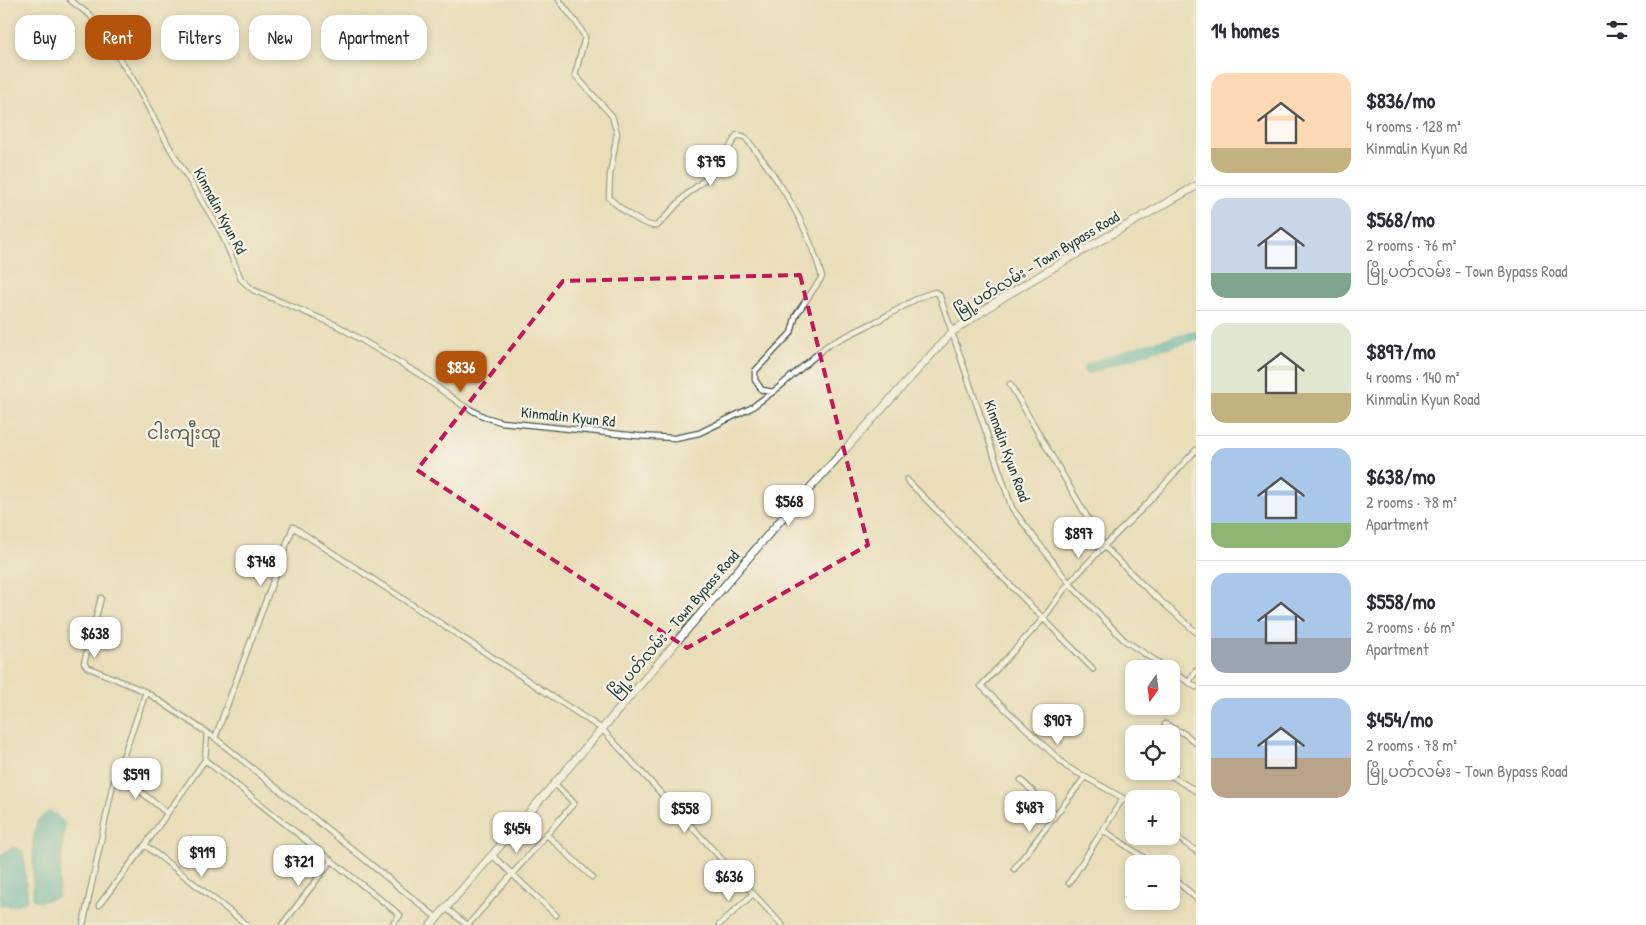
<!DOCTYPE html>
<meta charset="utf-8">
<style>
body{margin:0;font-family:"Patrick Hand","Noto Sans Myanmar",sans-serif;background:#f7f7f7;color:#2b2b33;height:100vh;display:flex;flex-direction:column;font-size:19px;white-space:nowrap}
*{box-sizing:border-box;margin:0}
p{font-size:16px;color:#7c7c81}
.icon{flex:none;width:28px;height:28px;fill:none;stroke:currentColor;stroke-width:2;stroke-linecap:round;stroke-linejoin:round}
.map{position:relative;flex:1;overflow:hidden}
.side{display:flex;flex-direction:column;background:#fff;width:450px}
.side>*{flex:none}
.banner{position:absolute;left:15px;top:15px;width:475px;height:45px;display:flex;gap:10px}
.needle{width:32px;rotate:194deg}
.controls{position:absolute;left:1125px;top:660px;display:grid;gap:10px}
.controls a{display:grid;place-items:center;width:55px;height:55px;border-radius:10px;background:#fff;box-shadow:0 2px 8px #0003;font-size:25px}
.price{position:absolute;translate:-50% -42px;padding:0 11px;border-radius:10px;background:#fff;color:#222;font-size:16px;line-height:32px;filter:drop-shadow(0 1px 2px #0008)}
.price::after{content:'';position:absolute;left:50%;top:30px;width:15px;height:11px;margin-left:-8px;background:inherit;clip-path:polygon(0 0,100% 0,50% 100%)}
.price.selected{background:#b45309;color:#fff}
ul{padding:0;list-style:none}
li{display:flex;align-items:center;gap:15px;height:125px;padding:0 15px}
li+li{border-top:1px solid #e1e1e2}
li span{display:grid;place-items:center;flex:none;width:140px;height:100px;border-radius:15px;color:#555}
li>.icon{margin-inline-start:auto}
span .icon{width:60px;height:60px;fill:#fffc;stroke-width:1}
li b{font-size:21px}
h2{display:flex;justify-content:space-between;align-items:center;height:60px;padding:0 15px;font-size:21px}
.pill{padding:0 18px;border-radius:15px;background:#fff;box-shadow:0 2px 8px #0003;font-size:18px;line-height:45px}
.pill.selected{background:#b45309;color:#fff}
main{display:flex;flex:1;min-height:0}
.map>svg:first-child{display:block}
.water{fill:#39abb1;stroke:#2c7472}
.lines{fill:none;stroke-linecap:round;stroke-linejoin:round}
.river{stroke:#39abb1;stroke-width:11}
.minor-casing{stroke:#3d5548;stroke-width:7}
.secondary-casing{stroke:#3d5548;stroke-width:9}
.minor{stroke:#fff;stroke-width:4.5}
.secondary{stroke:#fff;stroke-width:7}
.marked{fill:none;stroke:#c2185b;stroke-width:4;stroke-dasharray:10 6;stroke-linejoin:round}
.labels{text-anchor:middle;stroke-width:4.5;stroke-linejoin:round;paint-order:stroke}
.street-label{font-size:15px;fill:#1f3d34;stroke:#f7f3e8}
.quarter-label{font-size:18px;fill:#5f6150;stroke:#f7f3e8}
</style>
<main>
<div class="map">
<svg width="1196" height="925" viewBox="0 0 1196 925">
<rect width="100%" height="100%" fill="#f7f3e8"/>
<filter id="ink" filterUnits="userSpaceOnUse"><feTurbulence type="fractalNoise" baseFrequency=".02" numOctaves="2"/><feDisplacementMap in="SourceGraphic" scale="10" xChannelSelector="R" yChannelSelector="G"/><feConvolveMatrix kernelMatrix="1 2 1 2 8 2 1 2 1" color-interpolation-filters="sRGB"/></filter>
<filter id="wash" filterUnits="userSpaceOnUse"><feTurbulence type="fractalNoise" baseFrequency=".0096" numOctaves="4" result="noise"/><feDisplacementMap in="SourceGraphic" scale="20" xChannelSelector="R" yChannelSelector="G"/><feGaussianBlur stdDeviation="1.12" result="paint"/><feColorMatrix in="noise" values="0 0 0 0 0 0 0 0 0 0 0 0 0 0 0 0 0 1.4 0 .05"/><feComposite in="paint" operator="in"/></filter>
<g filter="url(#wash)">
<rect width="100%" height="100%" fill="#eadeb9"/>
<path class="water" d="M48,811L54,813L65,823L58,897L39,902L33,900V840L37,821Z
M13,847L23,851L28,899C18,906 12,907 0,906V855Z"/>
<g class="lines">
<path class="river" d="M1088,369L1141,350L1196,335"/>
</g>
</g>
<g filter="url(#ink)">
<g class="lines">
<defs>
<path id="minor" d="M70,0L91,16L134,81L171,150L221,232L241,279L253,290L338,326L419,374L462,405L485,417L501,422L638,436L675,438L699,433L751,408L778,388L828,345L877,321L920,297L935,292L939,294L1012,508L1069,583L1124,640L1168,669
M559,0L578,25L585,37L575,75L612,116L617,133L610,175L609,198C620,208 641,226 657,226L685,196L715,171L737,135L745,137C781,182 806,221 822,277L796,315L791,333L755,371V380L762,390L773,392
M1010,384L1104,546L1145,587L1196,632
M907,480L1093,669
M101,598L84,663L87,667L146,692
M1171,671L1196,687
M1189,682L1196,671
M1165,724L1185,734L1196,743
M205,760L400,915L392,925
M1163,771L1196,791
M118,773L167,813
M1021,780L1056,814
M1123,798L1103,830L1153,864
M1134,806L1123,798L1067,767L981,686L1043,619L1069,583L1104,546L1142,509L1196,450
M1171,833L1196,851
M546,834L592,877
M145,845L247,925
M492,855L556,915
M1014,869L1085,777
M1171,876L1196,898
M1069,883L1103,830
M99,905L145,845L205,760L207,733
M446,908L467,925
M437,918L215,738L293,527L602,729L782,925
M83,925L112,788L146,692L215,738
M282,925L332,860
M468,925L574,803L554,783
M719,925L753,894"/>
<path id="secondary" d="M431,925L602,729L779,522L952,332L1002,298L1061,263L1196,186"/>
</defs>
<use href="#minor" class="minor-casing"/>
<use href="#secondary" class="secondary-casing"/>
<use href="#minor" class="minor"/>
<use href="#secondary" class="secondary"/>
</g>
</g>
<path d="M0 0H1196V925H0ZM800,275L868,545L687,648L417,470L563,281Z" fill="#eadeb9" fill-opacity=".55" fill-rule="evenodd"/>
<path class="marked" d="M800,275L868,545L687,648L417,470L563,281Z"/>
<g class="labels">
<g class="street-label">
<text transform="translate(220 211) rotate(62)" y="5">Kinmalin Kyun Rd</text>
<text transform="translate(1037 264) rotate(-31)" y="5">မြို့ပတ်လမ်း - Town Bypass Road</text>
<text transform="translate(568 417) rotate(6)" y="5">Kinmalin Kyun Rd</text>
<text transform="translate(1007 451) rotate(70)" y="5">Kinmalin Kyun Road</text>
<text transform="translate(674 624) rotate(-49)" y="5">မြို့ပတ်လမ်း - Town Bypass Road</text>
</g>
<g class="quarter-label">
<text x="184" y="439">ငါးကျီးထူ</text>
</g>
</g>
</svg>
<div class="controls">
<a><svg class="needle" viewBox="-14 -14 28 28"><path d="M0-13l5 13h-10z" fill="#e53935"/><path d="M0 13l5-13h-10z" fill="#7c7c81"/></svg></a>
<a><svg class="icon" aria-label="locate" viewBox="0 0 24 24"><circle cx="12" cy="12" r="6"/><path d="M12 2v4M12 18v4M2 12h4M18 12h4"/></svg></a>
<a>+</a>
<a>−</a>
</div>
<b class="price" style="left:711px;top:187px">$795</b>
<b class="price selected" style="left:461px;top:393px">$836</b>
<b class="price" style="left:789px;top:527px">$568</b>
<b class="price" style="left:1079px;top:559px">$897</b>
<b class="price" style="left:261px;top:587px">$748</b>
<b class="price" style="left:95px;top:659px">$638</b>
<b class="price" style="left:1058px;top:746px">$907</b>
<b class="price" style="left:136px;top:800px">$599</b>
<b class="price" style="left:1030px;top:833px">$487</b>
<b class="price" style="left:685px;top:834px">$558</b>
<b class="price" style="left:517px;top:854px">$454</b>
<b class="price" style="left:202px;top:878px">$919</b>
<b class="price" style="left:299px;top:887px">$721</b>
<b class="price" style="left:729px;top:902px">$636</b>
<div class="banner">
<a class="pill">Buy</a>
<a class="pill selected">Rent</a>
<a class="pill">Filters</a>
<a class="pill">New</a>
<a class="pill">Apartment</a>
</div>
</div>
<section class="side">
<h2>14 homes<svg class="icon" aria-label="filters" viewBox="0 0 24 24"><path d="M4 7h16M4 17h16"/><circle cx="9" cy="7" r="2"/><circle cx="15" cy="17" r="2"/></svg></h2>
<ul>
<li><span style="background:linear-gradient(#ffd9b3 75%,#c2b280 0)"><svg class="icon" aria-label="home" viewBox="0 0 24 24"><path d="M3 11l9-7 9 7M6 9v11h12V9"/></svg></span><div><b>$836/mo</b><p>4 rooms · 128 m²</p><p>Kinmalin Kyun Rd</p></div></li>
<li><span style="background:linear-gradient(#c9d6e8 75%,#7fa58c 0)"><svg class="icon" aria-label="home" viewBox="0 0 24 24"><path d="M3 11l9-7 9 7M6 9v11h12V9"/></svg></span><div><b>$568/mo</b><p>2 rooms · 76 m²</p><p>မြို့ပတ်လမ်း - Town Bypass Road</p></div></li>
<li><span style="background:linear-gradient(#dfe7d0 70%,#c2b280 0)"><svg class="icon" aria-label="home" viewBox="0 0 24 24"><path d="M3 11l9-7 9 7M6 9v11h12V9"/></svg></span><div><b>$897/mo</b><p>4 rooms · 140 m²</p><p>Kinmalin Kyun Road</p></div></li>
<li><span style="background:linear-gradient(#a9c7e8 75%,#8fb573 0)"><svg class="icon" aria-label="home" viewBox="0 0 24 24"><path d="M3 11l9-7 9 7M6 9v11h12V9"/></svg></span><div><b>$638/mo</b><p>2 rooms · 78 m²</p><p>Apartment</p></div></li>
<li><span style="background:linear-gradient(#a9c7e8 65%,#9aa5b1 0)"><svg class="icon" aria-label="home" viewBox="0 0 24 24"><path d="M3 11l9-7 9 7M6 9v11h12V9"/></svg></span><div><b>$558/mo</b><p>2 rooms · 66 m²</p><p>Apartment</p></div></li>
<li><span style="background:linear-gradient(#a9c7e8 60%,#b9a48a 0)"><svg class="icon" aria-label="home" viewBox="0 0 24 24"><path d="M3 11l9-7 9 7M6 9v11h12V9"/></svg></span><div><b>$454/mo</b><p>2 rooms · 78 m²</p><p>မြို့ပတ်လမ်း - Town Bypass Road</p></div></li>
</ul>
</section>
</main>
